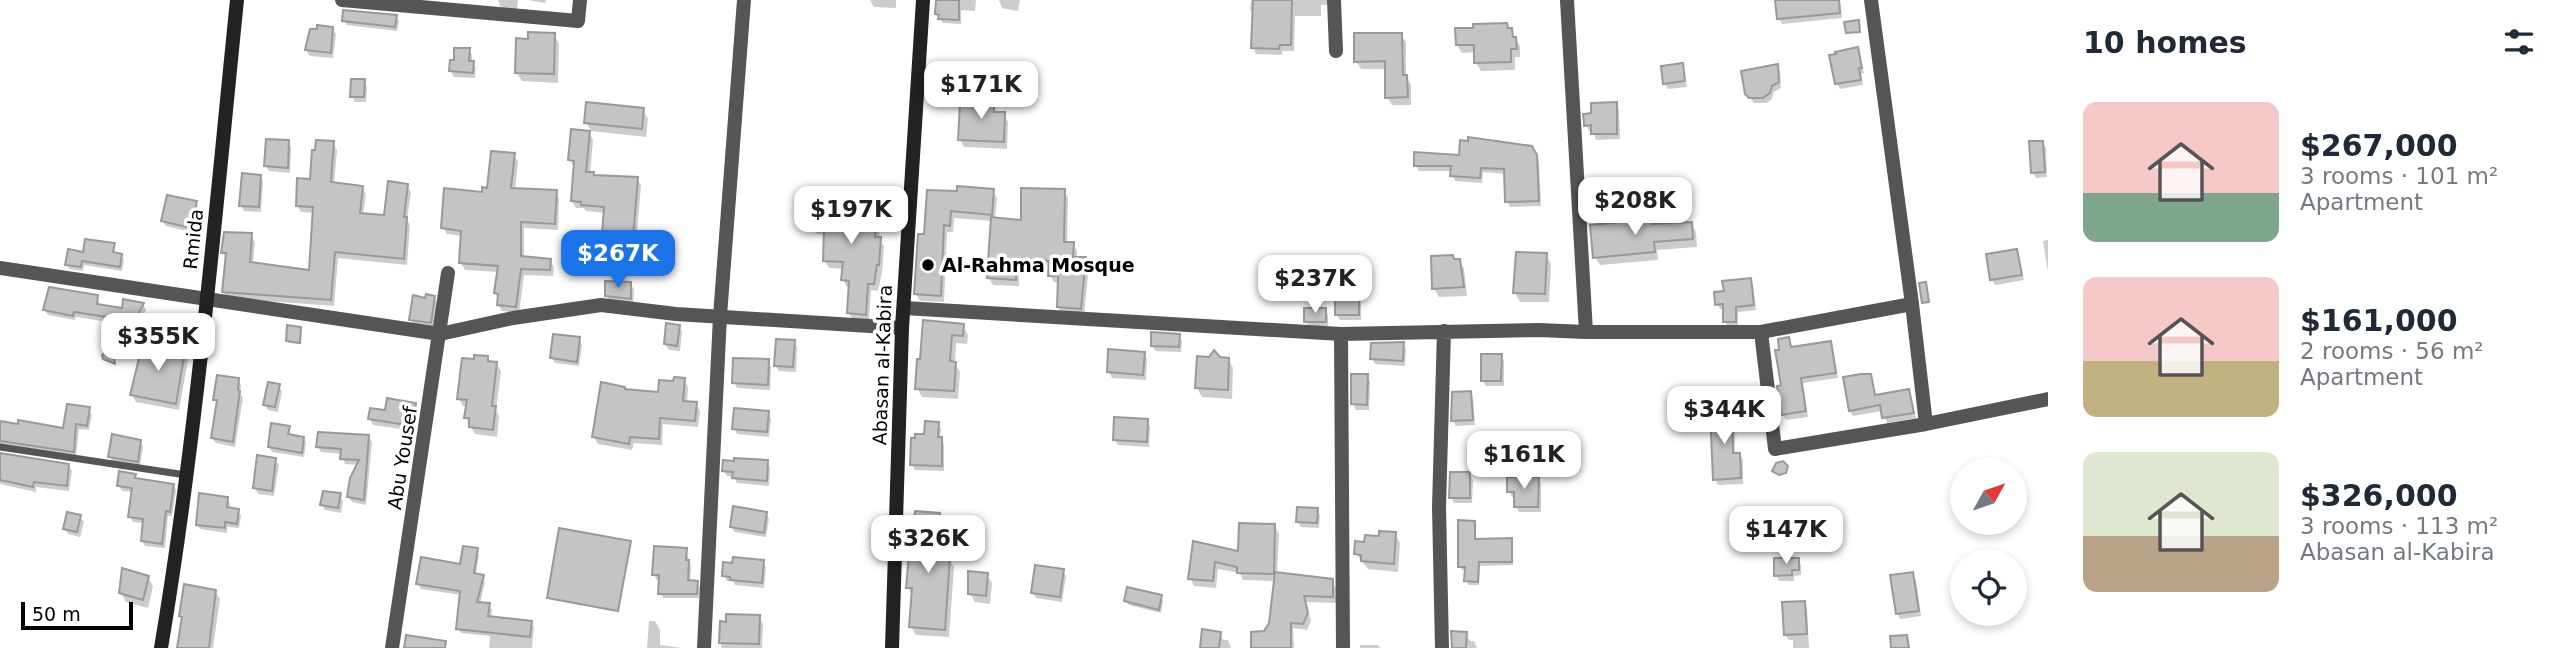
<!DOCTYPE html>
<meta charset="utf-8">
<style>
body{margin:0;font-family:"DejaVu Sans",sans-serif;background:#f6f6f7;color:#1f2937;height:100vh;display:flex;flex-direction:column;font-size:26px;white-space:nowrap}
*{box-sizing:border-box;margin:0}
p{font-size:23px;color:#747a83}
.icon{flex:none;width:38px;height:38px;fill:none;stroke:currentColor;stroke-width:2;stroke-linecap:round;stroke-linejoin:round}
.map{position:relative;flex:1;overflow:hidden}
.details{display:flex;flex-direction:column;background:#fff;width:525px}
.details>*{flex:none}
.needle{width:46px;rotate:50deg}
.fabs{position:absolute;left:1950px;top:458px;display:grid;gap:14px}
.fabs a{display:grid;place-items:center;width:77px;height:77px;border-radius:50%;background:#fff;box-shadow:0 4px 10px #0003;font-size:35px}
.scale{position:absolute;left:21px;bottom:18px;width:112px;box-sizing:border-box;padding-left:7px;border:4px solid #000;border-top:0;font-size:19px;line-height:24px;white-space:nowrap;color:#000;-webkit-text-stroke:5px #fff;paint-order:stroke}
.price{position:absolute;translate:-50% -60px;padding:0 16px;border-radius:14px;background:#fff;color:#222;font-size:23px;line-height:46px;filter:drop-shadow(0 2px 4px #0008)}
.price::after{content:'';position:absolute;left:50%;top:42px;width:21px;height:16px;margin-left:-10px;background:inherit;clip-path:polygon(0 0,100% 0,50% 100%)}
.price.active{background:#1a73e8;color:#fff}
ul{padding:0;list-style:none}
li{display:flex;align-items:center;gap:21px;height:175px;padding:0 35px}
li span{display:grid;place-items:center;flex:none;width:196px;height:140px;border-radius:14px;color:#555}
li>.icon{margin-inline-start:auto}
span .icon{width:84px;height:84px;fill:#fffc;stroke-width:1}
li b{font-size:30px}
h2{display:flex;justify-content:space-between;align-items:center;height:84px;padding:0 35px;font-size:30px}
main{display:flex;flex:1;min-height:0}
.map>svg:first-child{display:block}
.shadow{fill:#0003}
.building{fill:#c4c4c4;stroke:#999;stroke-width:2}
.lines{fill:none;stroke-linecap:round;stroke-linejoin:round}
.lane{stroke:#555;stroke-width:7}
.street{stroke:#555;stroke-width:14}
.secondary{stroke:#222;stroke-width:14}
.poi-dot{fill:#000;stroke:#fff;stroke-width:2.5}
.labels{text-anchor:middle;stroke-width:7;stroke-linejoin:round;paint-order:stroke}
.street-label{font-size:19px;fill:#000;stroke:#fff}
.poi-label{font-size:19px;font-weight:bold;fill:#000;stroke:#fff;text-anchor:start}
</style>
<main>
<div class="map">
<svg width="2048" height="648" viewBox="0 0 2048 648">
<rect width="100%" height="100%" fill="#fff"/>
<path class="shadow" d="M498,0H518L517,11L501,9Z
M528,0H546L545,3Z
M870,0H896V8L874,7Z
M937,0H976L975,11L961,10V24L943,23L937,14Z
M999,0H1020L1018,11L1002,8Z
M1251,0H1331L1328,5H1321V16H1295L1294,51H1282V55L1256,54L1253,47L1254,16L1250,10Z
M1777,0H1840L1842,18L1782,24L1779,18Z
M396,16L399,21L397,31L347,25L344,20Z
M1506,25L1520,46V57H1515V70L1481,71L1476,63V52L1462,53L1457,45Z
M332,29L336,34L333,58L310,56L306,50L318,31Z
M554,35L559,44L558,83L522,81L516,72L529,41Z
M1401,35L1406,42V76L1411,85V105H1392L1387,97L1386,69H1361L1356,61Z
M1857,49L1864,73L1861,74L1863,85L1840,89L1837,84Z
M469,50L472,55V62L476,68L475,78L454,77L451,71L455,61Z
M1682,65L1687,87L1668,89L1665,84Z
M1777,66L1780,72L1781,88L1774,92L1772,99L1767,103H1754L1746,93Z
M364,81L367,87L366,102H355L352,96Z
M984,92L989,100L988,106H993L997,114H1004L1008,122L1007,149L964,147L960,140L973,105Z
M1616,104L1619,110L1620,139L1596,140L1593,131H1589L1586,125Z
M643,110L648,119L646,137L591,131L586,122Z
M589,133L593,140L590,174L595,177L637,179L641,185L635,257L607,255L603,248L605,213L586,211L584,208H576L572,201L574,167L570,160Z
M288,142L291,148L290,173L269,171L266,166Z
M2042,142L2046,148L2047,177L2036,178L2033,172Z
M333,143L337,150L334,184L362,187L366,194L363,215L386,217L407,185L411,192L407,220L410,225L407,265L338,258L334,306L227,298L223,291L227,259L223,252L251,235L255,242L253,264L311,272L314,213L301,212L297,206Z
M1530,147L1539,162L1541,206L1510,207L1507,201L1506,174L1483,172L1482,183L1455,181L1452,171H1419L1416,165Z
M514,155L518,162L515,190L556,192L559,199L558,230L524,228V258L550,261L554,267L553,276L524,275L519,313L502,311L498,304L499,298L496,293L499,272L465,270L461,263L463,236L447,234L443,227L488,189Z
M260,176L263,182L261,212L244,211L241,205Z
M928,191H993L997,198L995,219L1023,222L1064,191L1068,198L1067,244H1073L1077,251V259H1085L1089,266L1084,315L1062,314L1058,307L1060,283L1054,282L1050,275L1051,267L1019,265V286L993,285L989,278L993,221L954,218L953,232H947L944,302L920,301L916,294L926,236Z
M196,203L199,209L194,233L166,226L163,221Z
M876,208L881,215L879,238L884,246L882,272L878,291L871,290L869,321L853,320L849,313L850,287H847L843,280L844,269L829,268L824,260L826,235L816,234L812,226Z
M1651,221L1653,226L1691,223L1696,232L1697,247L1657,250L1658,260L1600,265L1595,257Z
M2048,240V272L2043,241Z
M114,245L115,254L121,255L124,260L122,271L84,265L83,271L69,269L67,264L84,254Z
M2017,250L2024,280L1995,285L1992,280Z
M1546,255L1551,264L1549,302H1520L1515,293Z
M1455,261H1459L1464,269L1467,296L1439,297L1434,288Z
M1750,280L1753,285L1756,310L1738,312V327H1728L1725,322V309H1720L1717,304L1725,293Z
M1358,283L1361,289V320H1340L1337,315Z
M630,284L634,289L633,304L610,301L606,295Z
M97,296L100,306L124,310L143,304L146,310L134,332L125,330L121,324L76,317L75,320L48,315L44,309Z
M434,297L437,303L433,328L414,325L410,319L427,300Z
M1325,310L1328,315V327H1309L1306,322Z
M925,322L963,326L968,335L967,344L956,343L955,364L960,372L958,399L922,397L917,388L922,361Z
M679,326L682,332L680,351L669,350L665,344Z
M300,328V344L289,343L288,341Z
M1179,336L1182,341L1181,352L1156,351L1152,346Z
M579,339L582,345L579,366L555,363L552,358Z
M1788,339L1792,348L1830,343L1833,348L1838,378L1803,383L1808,417L1786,420L1782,414L1781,351Z
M794,342L797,347L796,372L779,371L776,366Z
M1403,344L1406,350L1405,366L1375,364L1372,358Z
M184,352L188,360L179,410L136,402L132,395Z
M1144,354L1147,359L1146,380L1112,378L1109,372Z
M1500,356L1504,361V386H1486L1483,381Z
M487,358L490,363H496L501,371L496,410L499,416L497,437L475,434L466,418L468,407L463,406L459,399L475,361Z
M1219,359H1228L1233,368L1232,399L1202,397L1197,388Z
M768,361L771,367L770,390L737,388L734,382Z
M1367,376L1370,382L1369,410H1356L1353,404Z
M1870,376L1876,396L1908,391L1916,418L1887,423L1882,411L1853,416L1850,411Z
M238,380L241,385L240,394L243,398L235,447L216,443L212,438L218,405L215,400Z
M684,380L688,387L687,403L696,404L700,411L698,427L663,424L662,445L634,443L632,450L598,444L594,437L626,391L659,393Z
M279,386L282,391L278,412L268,410L265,405Z
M1470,392L1473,398L1475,425L1456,426L1453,421L1454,393Z
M415,404L418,410L415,431L373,425L370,419Z
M88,409L92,415L89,430L79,429L76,457L0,448V423L65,430Z
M1731,410L1734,415L1735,455H1740L1743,460V484L1718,485L1715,479Z
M768,413L771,419L769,437L737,434L734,428Z
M1147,421L1150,427L1149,447L1118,445L1114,439Z
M938,424L941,429L940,439L944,444V471L915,470L912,465L926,436Z
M289,427L291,436L303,438L306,443L304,457L272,452L269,447Z
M368,437L372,442L366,505L352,502L349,497L359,465L345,464L342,454L321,452L318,447Z
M140,441L143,447L140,466L113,462L110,457Z
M0,455L68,465L72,471L69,491L36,487V492L0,484Z
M275,460L279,465L274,496L258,494L255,488Z
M767,462L770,468L769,486L737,483L734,477L727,476L724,471Z
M1469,474L1473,480L1472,503H1454L1451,497Z
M134,475L137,480L173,485L176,490L172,516H168L165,548L145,546L142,541L144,523L133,522L130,516L133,492L122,491L119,486Z
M1538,478L1541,484V512H1519L1516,507V497H1512L1509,491Z
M339,495L343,501L341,513L325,510L322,505Z
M227,498L230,503L229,509L238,510L241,516L239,528L227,527V533L200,529L197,524Z
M1317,510L1320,515L1319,528L1301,527L1297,521Z
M766,513L769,519L766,537L735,532L731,527Z
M939,514L943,523L941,558L949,559L954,567L949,637L916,635L911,627L913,597L908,587L914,556Z
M80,517L84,522L80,537L68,534L65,528Z
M1474,522L1476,540H1511L1513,544V565L1480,566L1479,585H1468L1466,570H1462L1460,566Z
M1274,526L1279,534L1277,574L1332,581L1336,588V603L1306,602L1311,621L1307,630L1293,628L1294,648H1253L1271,623L1276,581L1243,580L1240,573L1218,569L1216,588L1194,586L1190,578L1194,543L1240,553Z
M1395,534L1400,543L1398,572L1368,569L1356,554L1366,544Z
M629,543L619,612L550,599L549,597Z
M476,550L479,555L476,575L482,577L485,582L480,604L489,605L492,610L491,618L531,622L534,627L532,648H489L490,636L461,633L458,628L462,595L421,589L418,584L461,566Z
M686,550L691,567L690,582L697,583L700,588L699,598H663L660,593L661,580H657L654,575Z
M1798,560L1801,565V575L1794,576V581H1779L1776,575Z
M762,562L766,567L764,588L735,585L733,581H727L724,575Z
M1063,571L1066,576L1062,602L1036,598L1033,592Z
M1912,574L1916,580L1921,616L1900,619L1897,613Z
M987,575L992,583L990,604L975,602L970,593Z
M148,577L153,586L148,608L126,602L121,593Z
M215,591L220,599L213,648H179L183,620L180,616Z
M1161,597L1163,601L1161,613L1129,605L1126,601Z
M1804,603L1807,609L1809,648H1793V640H1789L1785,635Z
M759,617L763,624L762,648H714H721L722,623Z
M649,621H655L660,630V645L682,648H647Z
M1220,633L1223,640H1228L1231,648H1201Z
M1453,633L1466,634L1470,641H1474L1477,648H1452Z
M1360,645H1378L1380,648H1360Z"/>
<path class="building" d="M936,0H959V20L938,19L939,15L935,14Z
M1253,0H1292L1291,45H1280L1279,49L1251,48Z
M1775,0H1839L1840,13L1777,19Z
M343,10L397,15L395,27L342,21Z
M1859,20L1860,32L1846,33L1844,22Z
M1507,23L1508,28H1512L1513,37H1516L1517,49H1511V62L1474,63V45H1456L1455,28H1473V24Z
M317,25L333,27L331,53L305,50L310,29H317Z
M528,32L555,33L554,74L515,73L516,38L528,39Z
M1354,33H1402L1403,75H1407L1408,97L1385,98V61L1354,62Z
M1858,47L1862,68H1859L1861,80L1835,84L1829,55L1836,54L1835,52Z
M454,48H470L469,61H474L473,73L449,71L450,60H454Z
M1683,63L1685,81L1663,84L1661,66Z
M1778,64L1779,82L1772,86L1770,93L1763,98H1749L1745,94L1741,71Z
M351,79H365L364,97H350Z
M973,90L985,91V104L994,105V112H1005L1004,142L958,140L960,103L971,104Z
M586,102L644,108L642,129L584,123Z
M1617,102V134H1591V125L1584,126V123L1583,114L1591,113V103Z
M571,129L590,131L586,172H594V175L638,177L632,251L601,248L604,207L581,205V202L571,201L574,161L568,160Z
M1468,137L1532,146L1537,155L1539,201L1505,202L1504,169L1481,168L1480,178L1450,176L1451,166H1414V152L1459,155L1460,140L1468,141Z
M266,139L289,140L288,168L264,166Z
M316,140L334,141L331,182L363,186L360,213L384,215L388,181L408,184L404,217H407L404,259L335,252L331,300L222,292L226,253H221L224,232L252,233L250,262L309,270L313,207L296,206L297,178L310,179L312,150H315Z
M2029,141H2043L2045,172L2031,173Z
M491,151L515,153L511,188L557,190L555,224L521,222V256L551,259L550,270L521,269L516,307L497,305L498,294L494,293L498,266L459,263L461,231L441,228L444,188L482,192V187L487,188Z
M242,173L261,175L259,207L239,206Z
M957,186L994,189L992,215L951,211L950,226L944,225L941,296L914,294L918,234H924L927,190L957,191Z
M1021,188L1065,189L1064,242H1074L1073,257H1086L1081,309L1057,307L1058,276H1048L1049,261L1016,258V280L987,278L991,217L1021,220Z
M167,195L197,201L191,228L161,221Z
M827,202L877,206L875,237H881L879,265H877L874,284H868L866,315L847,313L849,281L841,280L843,262L823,261L824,228L810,227L813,203L827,205Z
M1652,219V224L1692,222L1693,239L1654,242L1655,252L1593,258L1590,225Z
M85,239L115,243L113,252L122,254L120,267L82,261L81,267L65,265L68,249L83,252Z
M2017,249L2022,275L1990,280L1986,254Z
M1516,252L1547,253L1545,294L1513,293Z
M1453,255L1454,259H1460L1464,287L1432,289L1431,256Z
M1751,278L1754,305L1736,307V322H1723V304L1715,305L1714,292L1724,291L1722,281Z
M605,281L631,282V299L605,296Z
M1359,281V315H1335V282Z
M1926,282L1929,302L1922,303L1919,283Z
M49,287L98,295L97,304L122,308L123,299L144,303L131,327L120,325V319L74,312L73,316L43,310Z
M426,294L435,296L431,323L409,320L413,295L425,298Z
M1304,308H1326V322H1304Z
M923,320L964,324L963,336L952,335L950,361L956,362L954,391L915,389L917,359H920Z
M666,323L680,325L677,346L664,344Z
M287,325L301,327L300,343L286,341Z
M1151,332L1180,334L1179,347L1151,346Z
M553,334L580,337L577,362L550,358Z
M1789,337L1791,347L1831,341L1836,373L1801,378L1806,411L1781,415L1777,386L1781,385L1775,350H1779L1778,339Z
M776,339L795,340L793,367L774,366Z
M143,342L185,351L176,404L130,395Z
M1404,342L1403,361L1370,359L1371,343Z
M1108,349L1145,352L1143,375L1107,372Z
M1214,350L1220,357L1229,358L1228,390L1195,388L1197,356L1209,357Z
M108,351L113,352L115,364L103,359L102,355Z
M1481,354H1502L1501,381H1481Z
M474,355L488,356V361L497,362L492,406H496L493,430L469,427V418H464L467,400L457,399L462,358L474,359Z
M733,358L769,359L768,385L732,383Z
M1351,374H1368L1367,405L1351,404Z
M1861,374H1871L1875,395L1909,389L1914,413L1882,418L1880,405L1849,411L1843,377Z
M217,375L239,378L238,390L240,391L233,442L211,438L217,400H213Z
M674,377L685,378L683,401L697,402L695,421L660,418L659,439L630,437L629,444L592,437L601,382L625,387V389L658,392L659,380L673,381Z
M268,382L280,384L275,407L263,405Z
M1471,391L1473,420L1451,421L1452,392Z
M387,398L416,403L413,426L368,419L370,408L385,410Z
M67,404L90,407L87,426L76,424L74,452L0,441V421L18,424V420L63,428Z
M734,408L769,411L767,432L732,429Z
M1732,408L1733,453H1740L1741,478L1713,480L1710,409Z
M1114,417L1148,419L1147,442L1113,440Z
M925,421L939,422L938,437H942V466L910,465L911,438H915V434H924Z
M271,423L290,426L288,434L304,437L302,453L268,447Z
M318,432L369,435L364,500L347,497L350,478L359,460L340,459L341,449L316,447Z
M112,434L141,440L138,462L108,457Z
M0,453L69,464L67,486L34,482L33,487L0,480Z
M257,455L276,458L272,491L253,488Z
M734,458L768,460L767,481L732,478L733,472L722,471L723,460L734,461Z
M1783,461L1788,466L1786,473L1779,475L1772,471L1776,463Z
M119,471L136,474L135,478L174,484L170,512L166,511L162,544L141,541L143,519L128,517L132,488L117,486Z
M1450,472H1470V498H1449Z
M1507,477H1539L1538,507H1514V492H1507Z
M323,491L341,493L338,508L320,505Z
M199,493L228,497L227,507L239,509L237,524L225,522V528L196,525Z
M733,506L767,512L764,533L730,527Z
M1297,507L1318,508L1317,523L1296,522Z
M915,511L940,513L937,556L950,557L945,630L909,627L912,588H906L909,554H912Z
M67,512L81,515L77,532L63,529Z
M1458,520L1475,521V539L1512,538V562H1479L1478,582L1464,581L1465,567H1458Z
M1239,523L1275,524L1274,574L1237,573V567L1215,562L1213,581L1188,579L1193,541L1238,551Z
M559,528L631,541L618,611L547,598Z
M1379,531L1396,532L1394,564L1361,561V555L1354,554L1355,541L1364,542L1365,535L1379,536Z
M463,546L478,548L474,573L484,575L477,602L490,603L488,616L532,621L530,637L456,629L460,591L416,584L421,557L460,564Z
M654,546L687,548L686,560H689L688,580L698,581L697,594H658L659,575H652Z
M733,557L764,560L762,583L730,580V577L722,576L723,562L732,563Z
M1774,558H1799V570H1792V575L1774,576Z
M1035,565L1064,569L1060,597L1031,593Z
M122,568L149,576L143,600L119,593Z
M968,571L988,573L986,596L968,594Z
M1275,572L1333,579V597L1304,596L1308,613L1303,624L1291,623V648H1251V632L1264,631L1269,623Z
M1913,572L1919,611L1896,614L1890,575Z
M184,584L216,590L209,648H177L182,617L179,616Z
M1127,587L1162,595L1159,610L1124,601Z
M1805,601L1807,634L1784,635L1782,602Z
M726,614L760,615L759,644L719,643L720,621L726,622Z
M1202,629L1221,632L1219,648H1200Z
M1451,631L1467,632L1466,648H1452Z
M406,635L446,641L445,648H404Z
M1907,635L1909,648H1891L1890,636Z"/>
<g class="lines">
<path class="lane" d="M0,447L186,475"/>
<path class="street" d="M342,0L578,21L580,0
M1334,0L1336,51
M0,268L440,334L513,318L601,305L676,314L902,328
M1912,304L1926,424
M904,308L1341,334
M1586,332H1761L1775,449L1926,424L2048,399
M1761,332L1912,304L1871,0
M392,648L448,273
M704,648L720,316L744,0
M1343,648L1341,334L1539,330L1586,332L1567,0
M1442,648L1439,507L1444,331"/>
<path class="secondary" d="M161,648C197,434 215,216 237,0
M892,648L902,328L923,0"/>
</g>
<circle class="poi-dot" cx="928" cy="265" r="7"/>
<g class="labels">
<g class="street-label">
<text transform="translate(193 239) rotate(-84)" y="7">Rmida</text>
<text transform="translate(882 365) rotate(-88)" y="7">Abasan al-Kabira</text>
<text transform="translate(402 458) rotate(-81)" y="7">Abu Yousef</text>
</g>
<g class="poi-label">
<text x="942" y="272">Al-Rahma Mosque</text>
</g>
</g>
</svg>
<div class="fabs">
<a><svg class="needle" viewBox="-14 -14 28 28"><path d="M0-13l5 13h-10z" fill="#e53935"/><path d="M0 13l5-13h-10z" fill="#747a83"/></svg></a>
<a><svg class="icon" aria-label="locate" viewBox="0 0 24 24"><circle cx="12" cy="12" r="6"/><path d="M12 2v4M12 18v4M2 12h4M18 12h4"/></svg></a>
</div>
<div class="scale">50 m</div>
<b class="price" style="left:981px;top:121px">$171K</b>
<b class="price" style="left:1635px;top:237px">$208K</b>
<b class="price" style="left:851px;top:246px">$197K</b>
<b class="price active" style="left:618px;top:290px">$267K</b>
<b class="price" style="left:1315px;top:315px">$237K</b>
<b class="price" style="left:158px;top:373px">$355K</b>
<b class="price" style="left:1724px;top:446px">$344K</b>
<b class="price" style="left:1524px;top:491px">$161K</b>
<b class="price" style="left:1786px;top:566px">$147K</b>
<b class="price" style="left:928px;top:575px">$326K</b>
</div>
<section class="details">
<h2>10 homes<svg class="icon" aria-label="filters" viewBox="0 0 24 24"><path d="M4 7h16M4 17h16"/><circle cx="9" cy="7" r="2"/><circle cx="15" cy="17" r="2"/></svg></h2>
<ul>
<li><span style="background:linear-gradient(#f6c9c9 65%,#7fa58c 0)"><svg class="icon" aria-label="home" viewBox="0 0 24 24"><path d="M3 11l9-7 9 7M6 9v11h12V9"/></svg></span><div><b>$267,000</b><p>3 rooms · 101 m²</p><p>Apartment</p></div></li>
<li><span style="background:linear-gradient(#f6c9c9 60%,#c2b280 0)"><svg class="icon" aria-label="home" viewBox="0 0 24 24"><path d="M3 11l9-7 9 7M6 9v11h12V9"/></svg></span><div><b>$161,000</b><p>2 rooms · 56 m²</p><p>Apartment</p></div></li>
<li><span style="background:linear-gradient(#dfe7d0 60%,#b9a48a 0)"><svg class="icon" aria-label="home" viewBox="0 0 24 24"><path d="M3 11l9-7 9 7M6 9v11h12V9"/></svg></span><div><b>$326,000</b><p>3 rooms · 113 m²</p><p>Abasan al-Kabira</p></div></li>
</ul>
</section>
</main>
